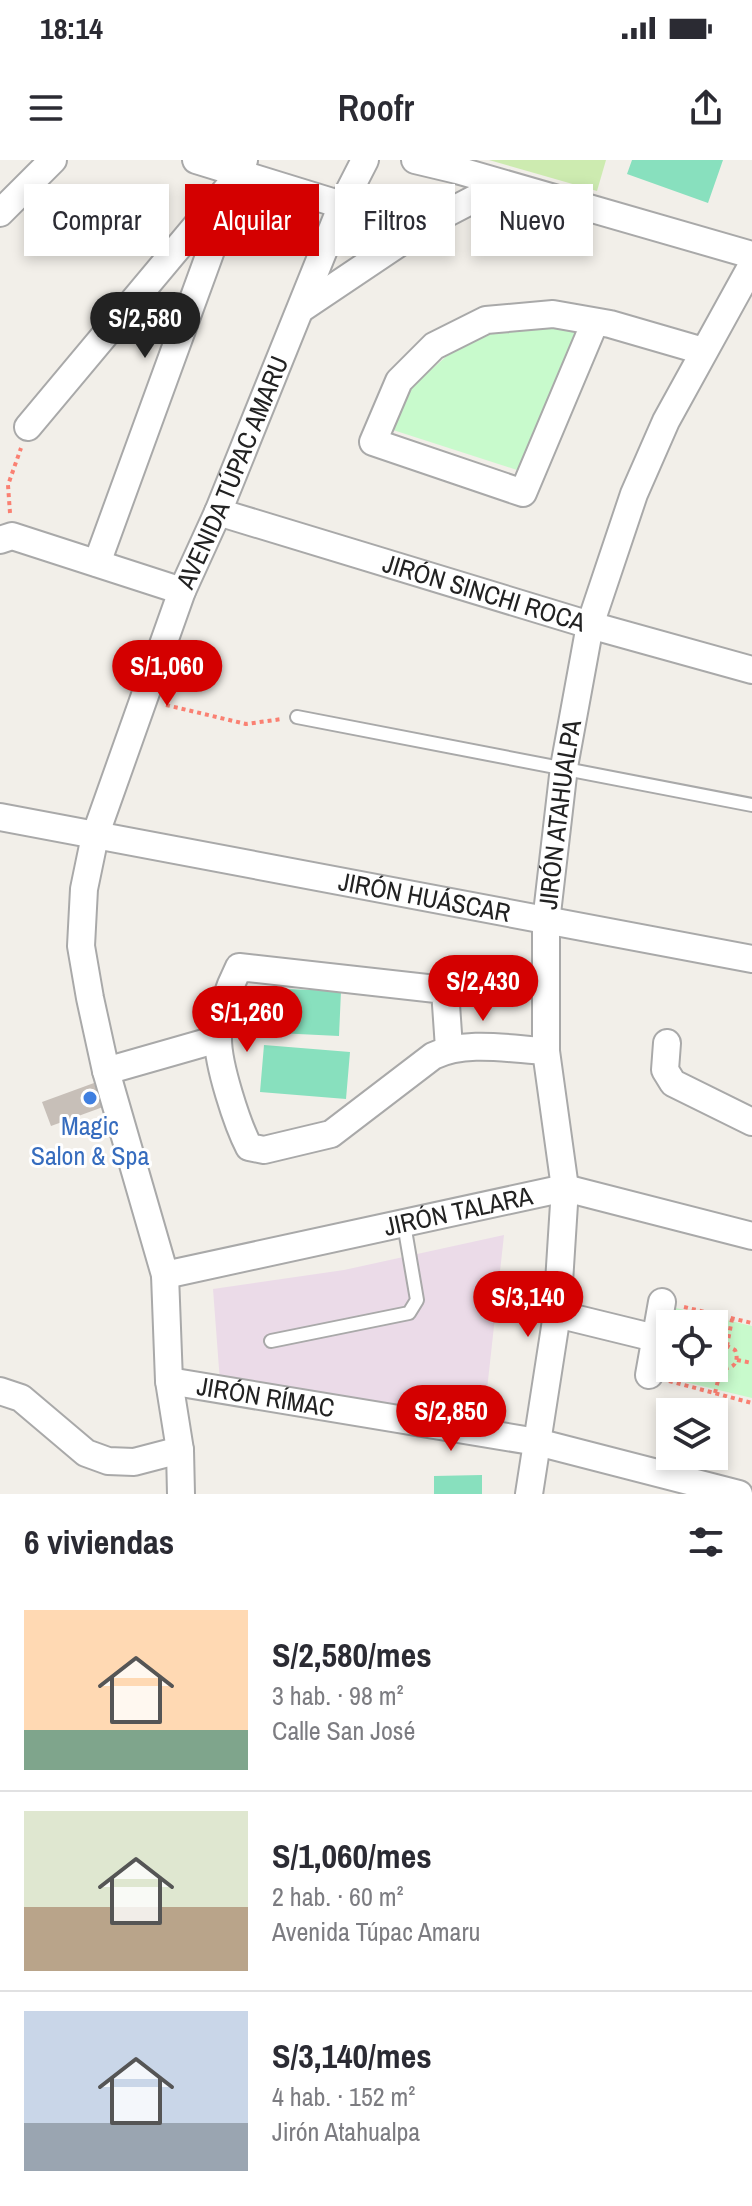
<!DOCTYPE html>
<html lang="es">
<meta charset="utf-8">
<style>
body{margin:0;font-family:"Archivo Narrow",sans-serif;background:#f7f7f7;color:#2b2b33;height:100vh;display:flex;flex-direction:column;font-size:30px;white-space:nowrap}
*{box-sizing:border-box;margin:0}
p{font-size:26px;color:#7c7c81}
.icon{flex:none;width:44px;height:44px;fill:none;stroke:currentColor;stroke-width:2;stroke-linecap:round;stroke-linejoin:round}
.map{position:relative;height:1334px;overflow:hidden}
.details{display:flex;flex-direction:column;background:#fff;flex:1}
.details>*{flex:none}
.top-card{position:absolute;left:24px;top:24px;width:704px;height:72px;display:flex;gap:16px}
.buttons{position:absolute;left:656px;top:1150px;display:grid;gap:16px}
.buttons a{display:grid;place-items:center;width:72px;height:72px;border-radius:0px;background:#fff;box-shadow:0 4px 12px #0003;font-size:40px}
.price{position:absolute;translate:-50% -68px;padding:0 18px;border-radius:28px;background:#d40000;color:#fff;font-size:26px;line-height:52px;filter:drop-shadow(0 2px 4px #0008)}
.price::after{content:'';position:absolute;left:50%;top:48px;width:24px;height:18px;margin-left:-12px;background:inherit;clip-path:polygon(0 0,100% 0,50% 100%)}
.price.selected{background:#222;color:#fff}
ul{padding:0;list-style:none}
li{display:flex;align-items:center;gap:24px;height:200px;padding:0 24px}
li+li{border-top:2px solid #e1e1e2}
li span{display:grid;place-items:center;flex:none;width:224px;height:160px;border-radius:0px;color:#555}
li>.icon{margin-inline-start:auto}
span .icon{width:96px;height:96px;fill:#fffc;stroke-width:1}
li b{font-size:34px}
h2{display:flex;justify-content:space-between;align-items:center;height:96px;padding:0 24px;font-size:34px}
.chip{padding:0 28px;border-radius:0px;background:#fff;box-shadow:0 4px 12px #0003;font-size:28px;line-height:72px}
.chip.selected{background:#d40000;color:#fff}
.status{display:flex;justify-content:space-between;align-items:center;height:56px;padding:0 40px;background:#fff;direction:ltr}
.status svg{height:22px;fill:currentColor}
header{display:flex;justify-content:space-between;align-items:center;height:104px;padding:0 24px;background:#fff;font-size:36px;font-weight:600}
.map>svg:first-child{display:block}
.industrial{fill:#ebdbe8}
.grass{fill:#cdebb0}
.park{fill:#c8facc}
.pitch{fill:#88e0be}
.building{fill:#c7bfb8}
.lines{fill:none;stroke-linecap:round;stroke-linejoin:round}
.lane-casing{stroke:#a9a9a9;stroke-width:16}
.street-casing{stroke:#a9a9a9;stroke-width:30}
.path{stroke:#fa8072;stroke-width:4;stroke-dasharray:4 4;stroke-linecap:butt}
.lane{stroke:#fff;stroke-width:12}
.street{stroke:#fff;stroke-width:26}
.shop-dot{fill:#3f7fe0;stroke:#fff;stroke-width:3}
.labels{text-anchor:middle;stroke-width:6;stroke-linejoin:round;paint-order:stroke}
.street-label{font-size:26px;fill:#222;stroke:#fff}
.shop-label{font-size:26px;fill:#366cbe;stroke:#fff}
</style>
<div class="status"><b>18:14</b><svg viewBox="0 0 49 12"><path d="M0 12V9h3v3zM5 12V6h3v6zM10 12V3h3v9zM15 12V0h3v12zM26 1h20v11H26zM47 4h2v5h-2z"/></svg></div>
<header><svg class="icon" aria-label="menu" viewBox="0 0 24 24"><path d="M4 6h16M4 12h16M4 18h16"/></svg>Roofr<svg class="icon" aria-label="share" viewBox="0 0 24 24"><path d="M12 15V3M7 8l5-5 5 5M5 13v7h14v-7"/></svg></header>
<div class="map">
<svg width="752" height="1334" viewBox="0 0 752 1334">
<rect width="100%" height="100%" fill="#f2efe9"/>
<path class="industrial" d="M504,1075L484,1257L220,1222L213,1129L344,1110Z"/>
<path class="grass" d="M489,0H606L597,31Z"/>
<path class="park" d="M555,162L586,172L520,311L390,269L408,230L457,187L492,168Z
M676,1148L752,1166V1238L660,1216L670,1173V1208H714V1164H672Z"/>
<path class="pitch" d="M632,0H723L708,43L627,14Z
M259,828L341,831L339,876L257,872Z
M264,885L350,892L346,939L260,932Z
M482,1315V1334H434V1316Z"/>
<path class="building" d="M94,923L103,947L51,966L42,942Z"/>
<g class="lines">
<defs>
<path id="lane" d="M297,557L752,645
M271,1181L409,1153L417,1140L404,1064"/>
<g id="street">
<path d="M196,0L342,45"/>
<path d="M415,0L457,10L752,95"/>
<path d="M0,53L53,0"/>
<path d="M301,149L432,61L503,24"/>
<path d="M595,162L523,333L373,282L399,221L434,186L486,160L553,154L610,164L703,191"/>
<path d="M28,267L227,29"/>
<path id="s1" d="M218,352L590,465L752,510"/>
<path d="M0,380L12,376L182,431"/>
<path d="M97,403L244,0"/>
<path id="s2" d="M0,657L752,799"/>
<path d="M667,883L665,910L673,923L752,962"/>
<path d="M449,888L445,830L239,807C229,827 218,856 218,879C218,905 237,964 249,987L264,990L331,974L433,896C466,880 509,889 546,891"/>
<path d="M106,911L218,879"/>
<path id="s3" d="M165,1115L565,1028L752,1076"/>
<path d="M557,1154L655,1178"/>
<path d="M649,1215L662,1142"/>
<path id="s4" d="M169,1221L537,1282L739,1334"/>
<path d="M0,1231L21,1238L86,1293L108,1301L134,1302L180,1290"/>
<path id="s5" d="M181,1334L180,1290L169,1221L165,1115L106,911L90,838L81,786L84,729L95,676L182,431L218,352L342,45L365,0"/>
<path id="s6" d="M529,1334L557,1154L565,1028L546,891V762L564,607L590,465L634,334L666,261L752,105"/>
</g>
</defs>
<use href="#lane" class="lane-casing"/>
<use href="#street" class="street-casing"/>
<path class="path" d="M10,353L8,325L21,288
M166,545L246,564L282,559
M684,1147L752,1163
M727,1186L732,1159
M714,1194L718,1188L725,1185L735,1190C740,1202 733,1210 721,1208L714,1200
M737,1200L752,1203
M669,1221L752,1243
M715,1233L721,1208"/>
<use href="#lane" class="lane"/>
<use href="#street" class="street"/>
</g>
<circle class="shop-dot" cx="90" cy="938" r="8"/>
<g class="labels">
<g class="street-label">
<text dy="9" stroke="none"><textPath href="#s5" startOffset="1060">AVENIDA TÚPAC AMARU</textPath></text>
<text dy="9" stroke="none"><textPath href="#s1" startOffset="278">JIRÓN SINCHI ROCA</textPath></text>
<text dy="9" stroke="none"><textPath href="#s6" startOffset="684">JIRÓN ATAHUALPA</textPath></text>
<text dy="9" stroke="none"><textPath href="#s2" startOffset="432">JIRÓN HUÁSCAR</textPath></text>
<text dy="9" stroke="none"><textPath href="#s3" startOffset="300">JIRÓN TALARA</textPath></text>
<text dy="9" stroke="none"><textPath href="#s4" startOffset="98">JIRÓN RÍMAC</textPath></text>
</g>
<g class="shop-label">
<text x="90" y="975">Magic<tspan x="90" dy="30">Salon &amp; Spa</tspan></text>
</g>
</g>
</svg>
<div class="buttons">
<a><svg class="icon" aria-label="locate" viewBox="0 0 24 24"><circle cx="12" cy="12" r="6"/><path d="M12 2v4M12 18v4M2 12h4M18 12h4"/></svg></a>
<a><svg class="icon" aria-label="layers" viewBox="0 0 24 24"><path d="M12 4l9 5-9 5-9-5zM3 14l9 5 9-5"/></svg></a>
</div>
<b class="price selected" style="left:145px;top:200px">S/2,580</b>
<b class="price" style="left:167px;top:548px">S/1,060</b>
<b class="price" style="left:483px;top:863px">S/2,430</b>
<b class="price" style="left:247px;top:894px">S/1,260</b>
<b class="price" style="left:528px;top:1179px">S/3,140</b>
<b class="price" style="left:451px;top:1293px">S/2,850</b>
<div class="top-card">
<a class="chip">Comprar</a>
<a class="chip selected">Alquilar</a>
<a class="chip">Filtros</a>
<a class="chip">Nuevo</a>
</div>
</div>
<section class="details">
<h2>6 viviendas<svg class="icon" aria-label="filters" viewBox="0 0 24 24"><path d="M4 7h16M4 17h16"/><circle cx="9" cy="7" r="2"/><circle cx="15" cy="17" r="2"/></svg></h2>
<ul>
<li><span style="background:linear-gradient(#ffd9b3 75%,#7fa58c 0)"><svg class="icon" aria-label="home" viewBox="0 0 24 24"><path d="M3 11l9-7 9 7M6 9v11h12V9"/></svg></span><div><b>S/2,580/mes</b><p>3 hab. · 98 m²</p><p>Calle San José</p></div></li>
<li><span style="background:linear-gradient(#dfe7d0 60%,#b9a48a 0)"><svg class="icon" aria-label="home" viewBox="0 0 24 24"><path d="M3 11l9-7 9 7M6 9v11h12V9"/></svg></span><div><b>S/1,060/mes</b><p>2 hab. · 60 m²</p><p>Avenida Túpac Amaru</p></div></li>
<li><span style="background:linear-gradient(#c9d6e8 70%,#9aa5b1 0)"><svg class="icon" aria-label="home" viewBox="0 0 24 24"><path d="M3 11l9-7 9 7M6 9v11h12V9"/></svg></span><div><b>S/3,140/mes</b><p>4 hab. · 152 m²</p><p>Jirón Atahualpa</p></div></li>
</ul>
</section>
